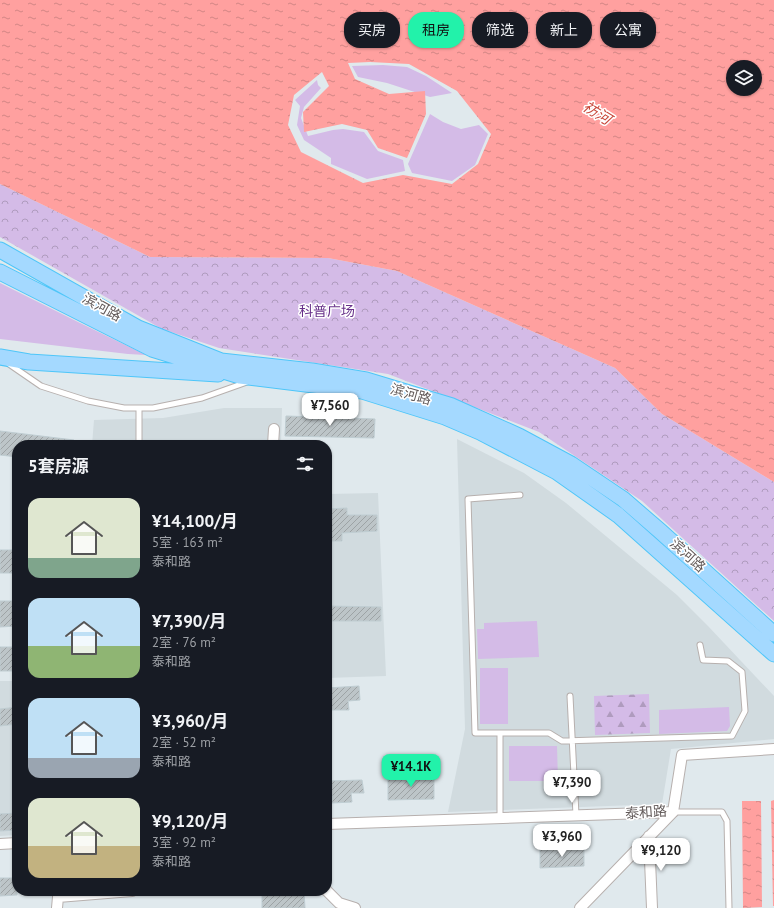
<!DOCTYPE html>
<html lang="zh">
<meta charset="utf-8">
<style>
body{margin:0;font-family:"PT Sans","Noto Sans SC",sans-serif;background:#20242c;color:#f1f3f6;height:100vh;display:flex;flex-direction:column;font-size:15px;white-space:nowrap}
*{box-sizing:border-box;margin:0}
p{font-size:13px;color:#9ea1a6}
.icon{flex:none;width:22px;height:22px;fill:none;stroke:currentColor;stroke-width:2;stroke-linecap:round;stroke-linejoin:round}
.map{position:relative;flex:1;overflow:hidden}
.side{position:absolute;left:12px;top:440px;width:320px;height:456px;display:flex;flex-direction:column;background:#171b24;border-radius:16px;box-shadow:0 1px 3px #0004}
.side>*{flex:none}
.hud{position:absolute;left:344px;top:12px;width:370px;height:36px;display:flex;gap:8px}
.buttons{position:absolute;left:726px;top:60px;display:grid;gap:8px}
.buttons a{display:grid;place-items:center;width:36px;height:36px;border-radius:50%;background:#171b24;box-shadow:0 1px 3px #0004;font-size:20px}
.price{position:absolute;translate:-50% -34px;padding:0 9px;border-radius:8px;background:#fff;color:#222;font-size:13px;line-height:26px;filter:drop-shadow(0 1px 2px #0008)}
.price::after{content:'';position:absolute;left:50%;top:24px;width:12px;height:9px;margin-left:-6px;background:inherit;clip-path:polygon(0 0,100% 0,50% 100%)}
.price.active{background:#22f2aa;color:#111}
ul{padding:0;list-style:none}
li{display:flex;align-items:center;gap:12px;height:100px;padding:0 16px}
li span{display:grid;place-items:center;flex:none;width:112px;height:80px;border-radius:12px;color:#555}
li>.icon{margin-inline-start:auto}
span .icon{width:48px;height:48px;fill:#fffc;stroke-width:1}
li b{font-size:17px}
h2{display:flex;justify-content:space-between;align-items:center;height:48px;padding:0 16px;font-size:17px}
.tag{padding:0 14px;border-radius:16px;background:#171b24;box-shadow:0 1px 3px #0004;font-size:14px;line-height:36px}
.tag.active{background:#22f2aa;color:#111}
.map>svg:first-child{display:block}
.education{fill:#d1dbdf}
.grass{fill:#d4bbe7}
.forest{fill:url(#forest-firs)}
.park{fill:url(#park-crowns)}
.water{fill:url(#water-ripples);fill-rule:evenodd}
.building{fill:url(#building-hatch);stroke:#bfcdd2}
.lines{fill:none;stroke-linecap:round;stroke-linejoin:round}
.service-casing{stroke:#b7b0ae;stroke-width:7}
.minor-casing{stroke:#b7b0ae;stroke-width:12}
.primary-casing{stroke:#4ec6f9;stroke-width:17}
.service{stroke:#fff;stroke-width:5}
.minor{stroke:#fff;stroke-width:10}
.primary{stroke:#a4d9ff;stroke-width:15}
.labels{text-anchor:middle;stroke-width:3;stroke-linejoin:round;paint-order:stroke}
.street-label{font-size:14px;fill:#625a59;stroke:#fff}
.park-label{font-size:14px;fill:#68318a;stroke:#fff}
.water-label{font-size:15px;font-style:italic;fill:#c8483b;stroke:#fff}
</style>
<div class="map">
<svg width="774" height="908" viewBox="0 0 774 908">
<defs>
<pattern id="forest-firs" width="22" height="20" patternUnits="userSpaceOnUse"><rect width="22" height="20" fill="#d4bbe7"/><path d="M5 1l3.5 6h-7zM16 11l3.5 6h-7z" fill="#af9bbe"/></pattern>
<pattern id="park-crowns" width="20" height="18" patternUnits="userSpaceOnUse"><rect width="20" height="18" fill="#d4bbe7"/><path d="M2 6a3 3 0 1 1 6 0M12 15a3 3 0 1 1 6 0" fill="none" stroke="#af9bbe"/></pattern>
<pattern id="water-ripples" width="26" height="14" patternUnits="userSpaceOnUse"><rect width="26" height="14" fill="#ffa09f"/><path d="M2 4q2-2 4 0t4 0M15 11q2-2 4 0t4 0" fill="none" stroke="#d28585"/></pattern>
<pattern id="building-hatch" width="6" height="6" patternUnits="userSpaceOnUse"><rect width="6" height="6" fill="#bdc5c8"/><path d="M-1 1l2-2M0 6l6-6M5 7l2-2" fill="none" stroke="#9da3a5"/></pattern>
</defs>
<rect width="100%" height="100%" fill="#e0e9ed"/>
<path class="education" d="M224,408H282L281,445H92L94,420L163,418Z
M457,439L524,473L566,503L677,595L708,626L774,696V739L671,749L662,804L448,812L465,729Z
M378,493L386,676L327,678V494Z
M0,681H17V835L0,836Z"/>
<path class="grass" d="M383,65L407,67L426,76L452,93L430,97L387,83L358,77L352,66Z
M317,80L318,85L321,88L304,107L301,118L308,136L333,130L343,129L364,132L378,151L403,160L405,171L367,179L331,164V158L304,140L297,125L300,106L295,100Z
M430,114L443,122L461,129L479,125L488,134L475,165L452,181L412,173L408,164Z
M0,283L78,322L146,355L128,354L0,339Z
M537,621L539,657L478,659L477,629H484V623Z
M480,668H508V724H480Z
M729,707L730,726L727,731L659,734V710Z
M509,746H557L558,781H509Z"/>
<path class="forest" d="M649,694L650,733L595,735L594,696Z"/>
<path class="park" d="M0,184L150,257L328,258L397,271L615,368L662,414L774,482V621L642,501L539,432L388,374L219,348L162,329L0,237Z"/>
<path class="water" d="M0,0H774V482L662,414L615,368L397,271L328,258L150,257L0,184ZM370,62L409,64L457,91L491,134L478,164L452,184L403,175L363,183L301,152L288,125L294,95L322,72L329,86L303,112L304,132L342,124L367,130L378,148L407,158L426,114L425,91L389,94L355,79L348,63ZM733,67H755V89H733Z
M774,800V906H773L771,801Z
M742,801H761L762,907L743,908Z"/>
<path class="building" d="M286,416L375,419L374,438L285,436Z
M0,431L74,440V445H17V457L0,455Z
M347,508V515H377V531L342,533V541H327V509Z
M0,550H17V573H0Z
M0,601H17V626L0,627Z
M327,606L381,607V621H327Z
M0,647H17V671H0Z
M359,686L360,700L348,701L349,710H327V688Z
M17,707V724L0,726V709Z
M434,777V799L388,800V778Z
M362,780L364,793H351L352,802L332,803V795H327V781Z
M17,813V830L0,831V814Z
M584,848V866L540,868V849Z
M0,878H17V895L0,896Z
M262,891H304L305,908H262Z"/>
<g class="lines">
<defs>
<path id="service" d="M9,364L41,386L88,401L124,408H153L202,398L247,382
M139,408V445
M520,495L468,499L475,733H549L562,741L732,736L745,711L742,672L728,661L703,660L700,645
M570,696L576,815
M500,734V818
M673,812H722L727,821L729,908"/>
<path id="minor" d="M273,445L274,429
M327,824L673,812L682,755L774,749
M649,836L652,908
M0,844L17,843
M327,891L339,903L355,908
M57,908L58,897L132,891
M580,908L673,812"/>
<path id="primary" d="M0,250L138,328L221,361L312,371L366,380L452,406L519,436L571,464L623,499L660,531L774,634
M0,272L152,349L240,376L362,391L445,417L480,432L557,472L618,515L774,654
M0,357L29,362L218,374"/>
</defs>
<use href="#service" class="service-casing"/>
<use href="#minor" class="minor-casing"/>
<use href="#primary" class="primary-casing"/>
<use href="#service" class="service"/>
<use href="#minor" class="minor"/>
<use href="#primary" class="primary"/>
</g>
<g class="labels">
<g class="street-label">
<text transform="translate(102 307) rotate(29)" y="5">滨河路</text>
<text transform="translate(411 394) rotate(16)" y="5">滨河路</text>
<text transform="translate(688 555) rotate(42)" y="5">滨河路</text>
<text transform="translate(646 812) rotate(-4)" y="5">泰和路</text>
</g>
<g class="park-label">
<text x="327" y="316">科普广场</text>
</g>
<g class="water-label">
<text transform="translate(597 113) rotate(32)" y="5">祊河</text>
</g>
</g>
</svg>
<div class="buttons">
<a><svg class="icon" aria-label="layers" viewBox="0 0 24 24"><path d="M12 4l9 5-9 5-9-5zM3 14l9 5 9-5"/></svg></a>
</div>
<b class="price" style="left:330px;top:427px">¥7,560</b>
<b class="price active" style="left:411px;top:788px">¥14.1K</b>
<b class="price" style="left:572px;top:804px">¥7,390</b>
<b class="price" style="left:562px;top:858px">¥3,960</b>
<b class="price" style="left:661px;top:872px">¥9,120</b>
<div class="hud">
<a class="tag">买房</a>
<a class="tag active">租房</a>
<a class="tag">筛选</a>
<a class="tag">新上</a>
<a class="tag">公寓</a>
</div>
<section class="side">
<h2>5套房源<svg class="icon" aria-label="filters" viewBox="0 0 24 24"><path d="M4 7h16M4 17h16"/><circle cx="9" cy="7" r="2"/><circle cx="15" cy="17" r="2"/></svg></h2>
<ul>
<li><span style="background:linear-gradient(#dfe7d0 75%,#7fa58c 0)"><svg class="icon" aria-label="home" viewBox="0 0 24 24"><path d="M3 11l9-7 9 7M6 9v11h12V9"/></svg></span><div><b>¥14,100/月</b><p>5室 · 163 m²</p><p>泰和路</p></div></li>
<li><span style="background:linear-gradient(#bfe0f5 60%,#8fb573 0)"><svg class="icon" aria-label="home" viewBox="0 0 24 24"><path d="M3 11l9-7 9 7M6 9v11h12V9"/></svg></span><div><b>¥7,390/月</b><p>2室 · 76 m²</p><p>泰和路</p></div></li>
<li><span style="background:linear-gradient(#bfe0f5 75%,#9aa5b1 0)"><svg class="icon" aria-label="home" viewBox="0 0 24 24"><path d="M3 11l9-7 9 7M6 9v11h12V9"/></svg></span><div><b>¥3,960/月</b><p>2室 · 52 m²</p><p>泰和路</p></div></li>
<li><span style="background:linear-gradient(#dfe7d0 60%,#c2b280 0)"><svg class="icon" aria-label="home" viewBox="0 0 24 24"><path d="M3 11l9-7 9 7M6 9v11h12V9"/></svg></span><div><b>¥9,120/月</b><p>3室 · 92 m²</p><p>泰和路</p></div></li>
</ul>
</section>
</div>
